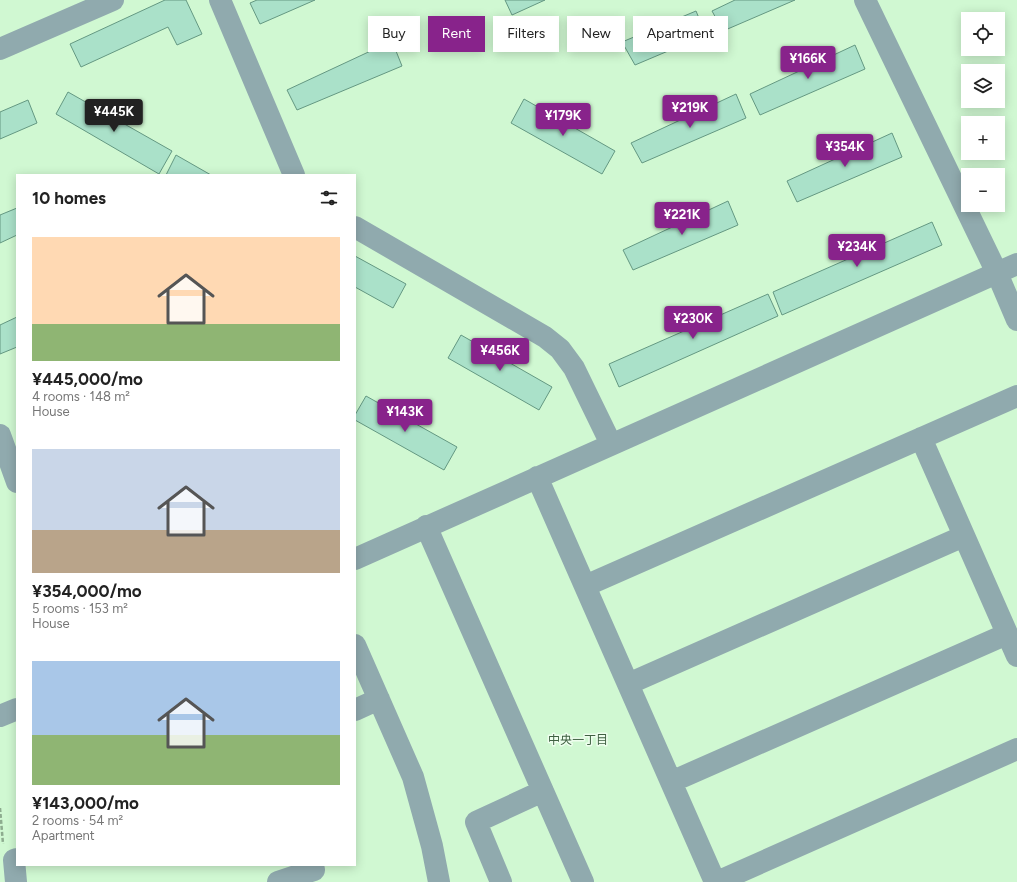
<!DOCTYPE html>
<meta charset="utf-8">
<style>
body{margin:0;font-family:Figtree,"Noto Sans JP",sans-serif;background:#f6f6f6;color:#222;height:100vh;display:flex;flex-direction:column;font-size:15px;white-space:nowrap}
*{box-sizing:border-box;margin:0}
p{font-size:13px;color:#767676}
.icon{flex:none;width:22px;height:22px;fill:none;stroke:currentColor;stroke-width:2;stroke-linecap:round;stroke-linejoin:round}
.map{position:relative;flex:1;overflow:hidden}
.sheet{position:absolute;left:16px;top:174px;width:340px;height:692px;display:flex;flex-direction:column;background:#fff;border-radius:0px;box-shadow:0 2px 10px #0003}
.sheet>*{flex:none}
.hud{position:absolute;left:368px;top:16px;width:380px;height:36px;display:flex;gap:8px}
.controls{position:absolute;left:961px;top:12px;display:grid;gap:8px}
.controls a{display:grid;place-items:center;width:44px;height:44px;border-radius:0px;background:#fff;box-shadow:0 2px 10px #0003;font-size:20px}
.price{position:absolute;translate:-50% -34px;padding:0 9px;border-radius:4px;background:#88238b;color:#fff;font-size:13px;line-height:26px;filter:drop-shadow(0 1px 2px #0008)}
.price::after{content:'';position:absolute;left:50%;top:24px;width:12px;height:9px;margin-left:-6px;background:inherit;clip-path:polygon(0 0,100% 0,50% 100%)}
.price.current{background:#222;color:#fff}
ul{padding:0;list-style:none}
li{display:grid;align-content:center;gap:8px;height:212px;padding:0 16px}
li span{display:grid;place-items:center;height:124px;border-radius:0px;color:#555}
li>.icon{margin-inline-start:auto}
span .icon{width:72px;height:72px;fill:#fffc;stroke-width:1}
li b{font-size:17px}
h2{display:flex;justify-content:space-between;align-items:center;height:48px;padding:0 16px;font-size:17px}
.chip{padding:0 14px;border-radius:0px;background:#fff;box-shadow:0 2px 10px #0003;font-size:14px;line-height:36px}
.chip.current{background:#88238b;color:#fff}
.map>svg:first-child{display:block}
.building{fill:#aae1c9;stroke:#649882}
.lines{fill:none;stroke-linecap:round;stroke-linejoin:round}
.path{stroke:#8dac8f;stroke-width:2.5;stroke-dasharray:4 2;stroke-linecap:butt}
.minor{stroke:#90aaae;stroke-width:22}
.labels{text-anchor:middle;stroke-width:3;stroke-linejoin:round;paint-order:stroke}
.neighbourhood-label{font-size:12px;fill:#3f6142;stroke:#eefeee}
</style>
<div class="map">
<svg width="1017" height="882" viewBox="0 0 1017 882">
<rect width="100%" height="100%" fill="#d0f8d2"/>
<path class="building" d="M165,0H186L202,34L177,45L168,27L81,67L70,44Z
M257,0H315L260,24L250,3Z
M505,0H545L512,15Z
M735,0H795L723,31L712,11Z
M696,11L706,35L635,65L622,42Z
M392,41L402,66L297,110L287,90Z
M855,45L865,69L760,115L750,94Z
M68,92L172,151L159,174L56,114Z
M736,94L746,118L642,163L631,143Z
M524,99L615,151L602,174L511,123Z
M28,100L37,123L0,139V112Z
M892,133L902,157L797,202L787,181Z
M176,155L211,175H166Z
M728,201L738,225L633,270L623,250Z
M17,208V235L0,243V215Z
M932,222L942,245L782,315L773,292Z
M355,256L406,284L393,308L355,287Z
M768,294L778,316L619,387L609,364Z
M17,317V347L0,354V325Z
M461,335L552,387L539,410L448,358Z
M366,396L457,447L444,470L355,420V415Z"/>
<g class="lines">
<path class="path" d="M0,808L3,844"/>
<path class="minor" d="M220,0L294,175
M865,0L997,273L1017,320
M0,49L113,0
M355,227L545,337L560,349L574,368L611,444
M0,435L17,482
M921,438L1017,656
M537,477L715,882
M426,526L583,882
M355,559L1017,264
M585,586L1017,396
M355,645L413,777L432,846L439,882
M628,684L964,536
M355,710L379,699
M0,716L17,709
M671,782L1007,634
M16,882L14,860L17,859
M278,882L314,870L313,865
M501,882L476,822L543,791
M717,882L1017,749"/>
</g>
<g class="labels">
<g class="neighbourhood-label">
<text x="578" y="744">中央一丁目</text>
</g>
</g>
</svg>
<div class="controls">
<a><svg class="icon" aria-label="locate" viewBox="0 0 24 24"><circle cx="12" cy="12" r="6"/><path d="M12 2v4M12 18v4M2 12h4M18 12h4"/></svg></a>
<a><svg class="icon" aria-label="layers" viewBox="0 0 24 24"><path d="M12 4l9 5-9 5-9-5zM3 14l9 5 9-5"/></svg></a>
<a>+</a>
<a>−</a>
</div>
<b class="price" style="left:808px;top:80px">¥166K</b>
<b class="price" style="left:690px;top:129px">¥219K</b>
<b class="price current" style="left:114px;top:133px">¥445K</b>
<b class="price" style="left:563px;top:137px">¥179K</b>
<b class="price" style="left:845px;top:168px">¥354K</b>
<b class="price" style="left:682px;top:236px">¥221K</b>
<b class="price" style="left:857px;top:268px">¥234K</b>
<b class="price" style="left:693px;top:340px">¥230K</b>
<b class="price" style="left:500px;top:372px">¥456K</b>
<b class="price" style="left:405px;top:433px">¥143K</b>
<div class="hud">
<a class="chip">Buy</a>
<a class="chip current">Rent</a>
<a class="chip">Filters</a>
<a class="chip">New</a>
<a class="chip">Apartment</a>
</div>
<section class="sheet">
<h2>10 homes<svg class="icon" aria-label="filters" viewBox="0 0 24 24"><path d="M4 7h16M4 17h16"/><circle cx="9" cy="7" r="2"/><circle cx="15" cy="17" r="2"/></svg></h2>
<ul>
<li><span style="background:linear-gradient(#ffd9b3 70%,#8fb573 0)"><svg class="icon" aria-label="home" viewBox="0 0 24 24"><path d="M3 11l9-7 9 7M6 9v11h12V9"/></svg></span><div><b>¥445,000/mo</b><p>4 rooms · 148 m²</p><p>House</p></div></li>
<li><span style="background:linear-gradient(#c9d6e8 65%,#b9a48a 0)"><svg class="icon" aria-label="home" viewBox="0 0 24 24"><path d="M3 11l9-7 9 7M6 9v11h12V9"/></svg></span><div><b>¥354,000/mo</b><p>5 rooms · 153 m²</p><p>House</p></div></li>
<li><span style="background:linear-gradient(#a9c7e8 60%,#8fb573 0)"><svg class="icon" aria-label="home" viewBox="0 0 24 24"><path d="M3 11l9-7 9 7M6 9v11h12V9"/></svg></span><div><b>¥143,000/mo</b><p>2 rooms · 54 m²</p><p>Apartment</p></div></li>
</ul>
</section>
</div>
